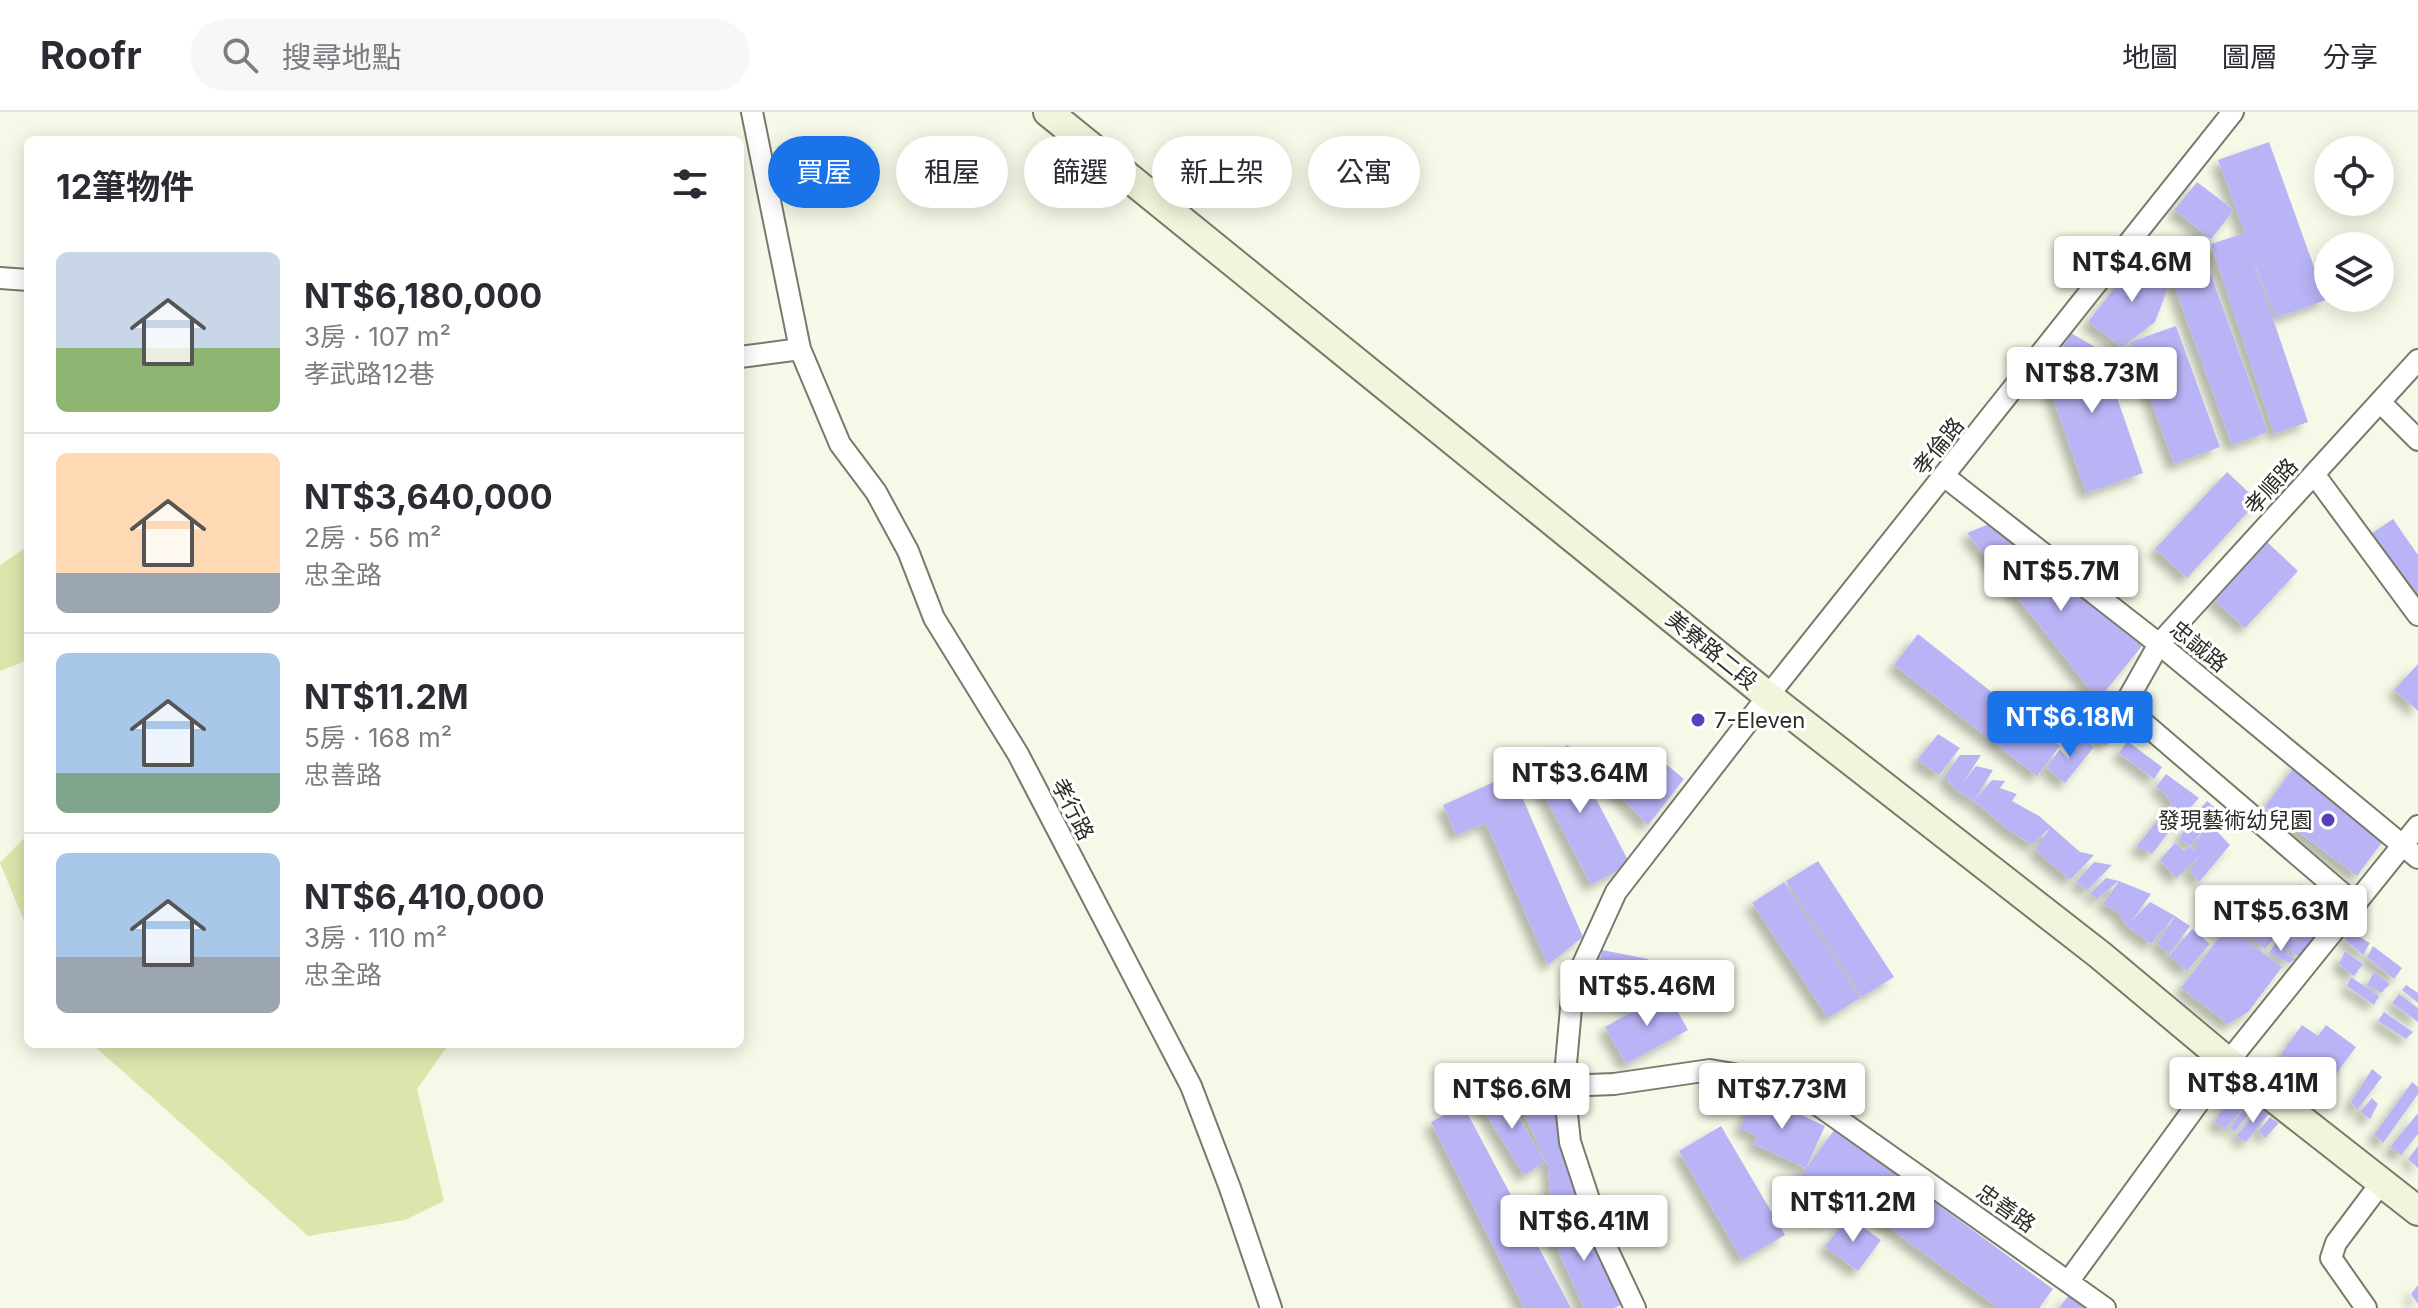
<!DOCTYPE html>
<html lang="zh-TW">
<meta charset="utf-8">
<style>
body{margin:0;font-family:Inter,"Noto Sans TC",sans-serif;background:#f7f7f7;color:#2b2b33;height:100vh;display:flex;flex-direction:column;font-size:30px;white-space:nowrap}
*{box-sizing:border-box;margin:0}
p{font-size:26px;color:#7c7c81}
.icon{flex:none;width:44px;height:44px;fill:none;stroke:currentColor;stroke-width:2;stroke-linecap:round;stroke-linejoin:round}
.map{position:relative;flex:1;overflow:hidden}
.panel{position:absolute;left:24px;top:24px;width:720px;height:912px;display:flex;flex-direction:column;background:#fff;border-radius:12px;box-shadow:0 4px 20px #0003}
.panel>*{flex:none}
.guide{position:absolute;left:768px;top:24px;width:760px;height:72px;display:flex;gap:16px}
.fabs{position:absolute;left:2314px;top:24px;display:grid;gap:16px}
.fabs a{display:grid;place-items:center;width:80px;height:80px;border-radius:50%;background:#fff;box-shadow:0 4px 20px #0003;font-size:40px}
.price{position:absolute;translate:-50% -68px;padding:0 18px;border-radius:8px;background:#fff;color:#222;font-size:26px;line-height:52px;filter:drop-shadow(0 2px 4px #0008)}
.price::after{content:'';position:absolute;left:50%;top:48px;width:24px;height:18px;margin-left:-12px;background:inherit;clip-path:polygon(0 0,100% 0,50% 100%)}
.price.on{background:#1a73e8;color:#fff}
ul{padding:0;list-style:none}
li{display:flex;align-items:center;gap:24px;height:200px;padding:0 32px}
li+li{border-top:2px solid #e1e1e2}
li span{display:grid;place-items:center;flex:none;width:224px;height:160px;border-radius:12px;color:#555}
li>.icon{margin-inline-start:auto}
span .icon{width:96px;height:96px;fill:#fffc;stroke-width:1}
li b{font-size:34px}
h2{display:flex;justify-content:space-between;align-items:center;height:96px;padding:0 32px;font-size:34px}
.pill{padding:0 28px;border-radius:36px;background:#fff;box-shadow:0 4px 20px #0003;font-size:28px;line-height:72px}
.pill.on{background:#1a73e8;color:#fff}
header{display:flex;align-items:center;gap:48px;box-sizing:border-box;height:112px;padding:0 40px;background:#fff;border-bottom:2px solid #e1e1e2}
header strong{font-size:38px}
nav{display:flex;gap:44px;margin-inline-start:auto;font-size:28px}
.search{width:560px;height:72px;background:#f7f7f7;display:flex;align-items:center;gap:20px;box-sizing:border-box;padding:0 28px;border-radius:44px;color:#7c7c81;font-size:30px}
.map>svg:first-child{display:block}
.green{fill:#dee5ac}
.building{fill:#b9b4f6;filter:url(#shadow)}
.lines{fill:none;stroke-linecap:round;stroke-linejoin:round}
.street-casing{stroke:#787a6a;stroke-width:24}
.secondary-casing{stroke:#787a6a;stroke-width:32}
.street{stroke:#fff;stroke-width:20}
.secondary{stroke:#f2f4db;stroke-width:28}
.poi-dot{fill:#5a40b8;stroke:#fff;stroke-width:3}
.labels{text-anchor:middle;stroke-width:6;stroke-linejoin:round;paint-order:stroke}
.street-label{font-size:22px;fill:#2c2d26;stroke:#fff}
.poi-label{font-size:22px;fill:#2c2d26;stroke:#fff;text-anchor:start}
</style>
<header>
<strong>Roofr</strong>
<div class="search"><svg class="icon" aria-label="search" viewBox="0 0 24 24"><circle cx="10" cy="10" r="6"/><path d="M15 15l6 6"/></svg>搜尋地點</div>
<nav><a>地圖</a><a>圖層</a><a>分享</a></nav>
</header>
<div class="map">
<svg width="2418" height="1196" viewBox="0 0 2418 1196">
<defs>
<filter id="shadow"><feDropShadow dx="-7" dy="7" stdDeviation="4" flood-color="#0004"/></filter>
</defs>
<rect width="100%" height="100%" fill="#f6f9e7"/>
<path class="green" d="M28,434V548L0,559V453Z
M28,722V818L0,751Z
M92,932H449L417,977L444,1089L405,1108L308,1124Z"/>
<path class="building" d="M2269,30L2326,188L2276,206L2251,142L2308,310L2274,322L2211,132L2245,121L2218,48Z
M2197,70L2234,98L2211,127L2174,98Z
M2204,144L2268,320L2232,333L2168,157Z
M2137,147L2171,168L2155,210L2122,235L2088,210Z
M2176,214L2220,335L2174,352L2130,230Z
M2071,221L2121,250L2111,268L2143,361L2086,381L2046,266Z
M2227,360L2258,389L2187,466L2155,437Z
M2393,407L2418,443V499L2368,424Z
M1989,412L2142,534L2098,588L1967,421Z
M2265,428L2298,459L2245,516L2212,486Z
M1918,522L2060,634L2037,664L1894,553Z
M2418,552V599L2394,578Z
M2085,586L2116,617L2106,634L2071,602Z
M2076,618L2094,635L2065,671L2046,656L2060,637L2068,647L2079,634L2070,626Z
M1938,622L1960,636L1939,663L1917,648Z
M2127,629L2162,655L2154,667L2119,641Z
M1568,633L1630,752L1591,773L1529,654Z
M1655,643L1684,667L1648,713L1608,673Z
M1960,643H1981L1962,672L1976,654L1993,658L1974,689L1957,679L1944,665Z
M2299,648L2388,722L2357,764L2265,695Z
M1512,662L1583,825L1548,853L1486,711L1456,723L1443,693Z
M2166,662L2199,686L2185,702L2175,699L2180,705L2152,742L2136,735L2170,693L2175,699L2166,682L2156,675Z
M1992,668L2005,669L2000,676L2017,682L2012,689L2039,704L2080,740L2094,743L2070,768L2035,738L2050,716L2032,733L2007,717L1974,689Z
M2207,689L2219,699L2207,709L2194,704Z
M2207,709L2230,733L2199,770L2190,759L2200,744L2176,766L2160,748L2175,731L2185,739L2190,734L2193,738Z
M2189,710L2202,719L2190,734L2179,727Z
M1818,749L1894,865L1862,885L1786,769Z
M2094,750L2112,753L2087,778L2076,770Z
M2106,766L2119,769L2151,782L2130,811L2150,790L2163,797L2175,804L2190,814L2169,842L2157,832L2175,804L2151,832L2127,814L2118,800L2103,792L2119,769L2097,787L2090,782Z
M1784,770L1860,886L1828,906L1752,791Z
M2300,772L2320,784L2312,795L2297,783Z
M2259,776L2267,785L2244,817L2229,810L2249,794Z
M2323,787L2342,799L2335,807L2315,797Z
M2258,799L2283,815L2265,837L2245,823L2251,810L2272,827L2254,808Z
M2296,809L2315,824L2299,844L2281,833L2288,823L2298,830L2290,821Z
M2228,814L2282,855L2248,900L2228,912L2181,876Z
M2192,817L2210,832L2187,859L2169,844Z
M2348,818L2370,831L2363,843L2344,827Z
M2277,829L2295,847L2289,851L2269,841Z
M2373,834L2402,856L2394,867L2367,845Z
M1602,838L1648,847L1639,895L1592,886Z
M2345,839L2363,852L2354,864L2339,852Z
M2374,860L2390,872L2381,881L2367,873Z
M2351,865L2379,884L2374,893L2347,874Z
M2406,873L2418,881V891L2402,878Z
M1667,880L1688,918L1626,952L1605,915Z
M2399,882L2418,896V910L2392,891Z
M2384,900L2413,920L2406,927L2378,909Z
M2302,913L2318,924L2326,913L2356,935L2326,975L2281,942Z
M1555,954L1565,1031L1581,1088L1551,1100L1548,1054L1511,973Z
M2372,957L2382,965L2357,998L2351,990Z
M2412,970L2418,975V982L2383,1031L2374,1023Z
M1502,977L1545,1050L1524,1063L1477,988Z
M2235,978L2254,995L2235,1019L2230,1016L2247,992L2225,1017L2214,1010Z
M1755,982L1825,1014L1806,1056L1753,1032L1757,1024L1740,1016Z
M2372,986L2378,992L2370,1007L2360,1000Z
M1463,993L1571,1196H1524L1431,1010Z
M2260,996L2269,1002L2246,1030L2236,1024Z
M2418,1001V1022L2401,1043L2390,1035Z
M2270,1005L2279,1011L2265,1026L2259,1019Z
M1721,1014L1785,1123L1742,1148L1679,1039Z
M1835,1017L2053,1177L2039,1196H1998L1842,1081L1823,1108L1787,1082Z
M2418,1034V1056L2408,1047Z
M1580,1099L1621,1193L1614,1196H1584L1547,1114Z
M1848,1104L1881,1128L1858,1159L1825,1135Z
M2418,1173V1192L2411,1182Z
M2069,1183L2087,1196H2059Z"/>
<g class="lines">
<defs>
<path id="street" d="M752,0L800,237L840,332L876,380L908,439L934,506L1018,642L1191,974L1230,1076L1271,1196
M0,166L28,168
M740,245L800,237
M2380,290L2418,328
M2314,362L2418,503
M1944,364L2159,532L2418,746
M2356,793L2124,594L2159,532L2418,248
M1564,974L1614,972L1710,958L1768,968L1818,993L2105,1196
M2068,1170L2228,950L2418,714
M1635,1196L1601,1124L1570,1030L1564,974L1573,874L1616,780L1768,584L2233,0
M2366,1196L2331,1146L2336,1131L2381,1071"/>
<path id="secondary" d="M1048,0L1768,584L2100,843L2228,950L2418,1099"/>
</defs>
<use href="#street" class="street-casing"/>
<use href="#secondary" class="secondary-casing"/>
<use href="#street" class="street"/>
<use href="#secondary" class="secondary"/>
</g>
<g class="poi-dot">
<circle cx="1698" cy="608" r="8"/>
<circle cx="2328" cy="708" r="8"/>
</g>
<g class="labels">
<g class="street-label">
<text transform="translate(1938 334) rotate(-51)" y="8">孝倫路</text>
<text transform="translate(2271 374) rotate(-48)" y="8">孝順路</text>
<text transform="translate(2199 534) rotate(39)" y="8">忠誠路</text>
<text transform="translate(1712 538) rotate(39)" y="8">美寮路二段</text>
<text transform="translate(1073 697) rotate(63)" y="8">孝行路</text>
<text transform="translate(2006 1096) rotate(35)" y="8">忠善路</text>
</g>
<g class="poi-label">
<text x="1714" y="616">7-Eleven</text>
<text x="2312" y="716" text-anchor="end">發現藝術幼兒園</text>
</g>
</g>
</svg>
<div class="fabs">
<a><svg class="icon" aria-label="locate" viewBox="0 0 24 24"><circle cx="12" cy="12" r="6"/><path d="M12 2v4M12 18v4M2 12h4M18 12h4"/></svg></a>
<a><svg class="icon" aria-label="layers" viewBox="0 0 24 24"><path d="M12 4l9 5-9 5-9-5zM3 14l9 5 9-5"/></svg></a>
</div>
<b class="price" style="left:2132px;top:192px">NT$4.6M</b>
<b class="price" style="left:2092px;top:303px">NT$8.73M</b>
<b class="price" style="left:2061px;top:501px">NT$5.7M</b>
<b class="price on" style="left:2070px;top:647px">NT$6.18M</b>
<b class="price" style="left:1580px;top:703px">NT$3.64M</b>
<b class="price" style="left:2281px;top:841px">NT$5.63M</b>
<b class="price" style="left:1647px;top:916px">NT$5.46M</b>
<b class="price" style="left:2253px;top:1013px">NT$8.41M</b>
<b class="price" style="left:1512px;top:1019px">NT$6.6M</b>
<b class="price" style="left:1782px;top:1019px">NT$7.73M</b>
<b class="price" style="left:1853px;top:1132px">NT$11.2M</b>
<b class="price" style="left:1584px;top:1151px">NT$6.41M</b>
<div class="guide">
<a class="pill on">買屋</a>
<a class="pill">租屋</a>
<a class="pill">篩選</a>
<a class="pill">新上架</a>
<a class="pill">公寓</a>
</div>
<section class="panel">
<h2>12筆物件<svg class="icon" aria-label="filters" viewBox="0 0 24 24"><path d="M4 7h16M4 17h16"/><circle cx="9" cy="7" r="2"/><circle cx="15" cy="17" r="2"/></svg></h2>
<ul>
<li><span style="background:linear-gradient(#c9d6e8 60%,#8fb573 0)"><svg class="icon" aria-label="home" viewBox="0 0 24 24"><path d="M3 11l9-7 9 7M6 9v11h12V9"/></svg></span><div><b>NT$6,180,000</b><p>3房 · 107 m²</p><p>孝武路12巷</p></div></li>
<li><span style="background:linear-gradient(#ffd9b3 75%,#9aa5b1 0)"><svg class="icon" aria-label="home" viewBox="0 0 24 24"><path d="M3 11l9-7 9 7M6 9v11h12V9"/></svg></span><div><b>NT$3,640,000</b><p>2房 · 56 m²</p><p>忠全路</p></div></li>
<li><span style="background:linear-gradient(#a9c7e8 75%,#7fa58c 0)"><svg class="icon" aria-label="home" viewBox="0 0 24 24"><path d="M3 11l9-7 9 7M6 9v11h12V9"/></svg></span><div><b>NT$11.2M</b><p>5房 · 168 m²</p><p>忠善路</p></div></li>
<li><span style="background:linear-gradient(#a9c7e8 65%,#9aa5b1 0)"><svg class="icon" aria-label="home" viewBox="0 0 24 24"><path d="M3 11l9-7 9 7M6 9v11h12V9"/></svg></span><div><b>NT$6,410,000</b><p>3房 · 110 m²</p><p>忠全路</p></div></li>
</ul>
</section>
</div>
